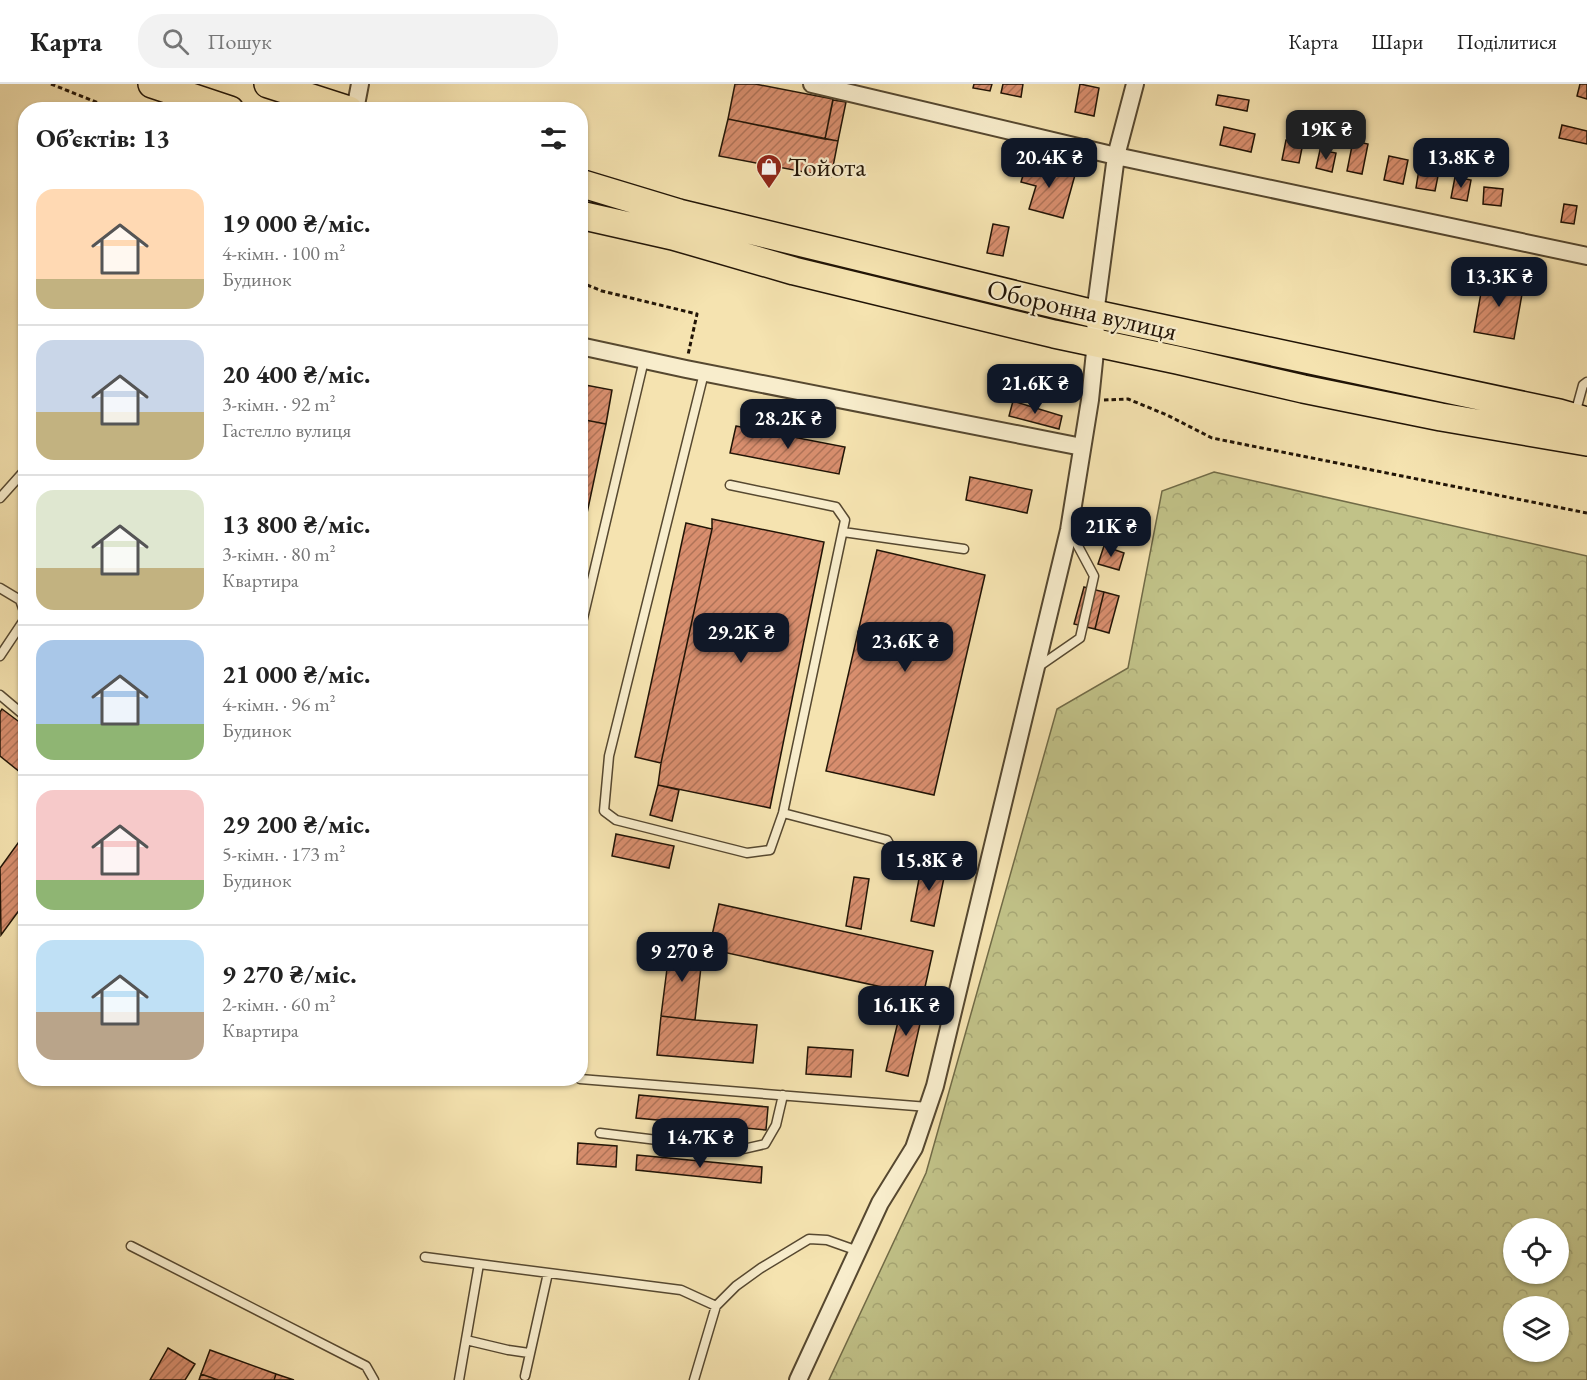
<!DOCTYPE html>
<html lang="uk">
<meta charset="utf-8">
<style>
body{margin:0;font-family:"EB Garamond",serif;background:#f2f2f2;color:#222;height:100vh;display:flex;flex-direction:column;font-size:22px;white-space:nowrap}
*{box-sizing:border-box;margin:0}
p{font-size:20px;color:#767676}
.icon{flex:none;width:33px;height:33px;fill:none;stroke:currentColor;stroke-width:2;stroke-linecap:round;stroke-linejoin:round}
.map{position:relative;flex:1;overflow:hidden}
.details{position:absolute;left:18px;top:18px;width:570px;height:984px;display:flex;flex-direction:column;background:#fff;border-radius:24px;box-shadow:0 2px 4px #0004}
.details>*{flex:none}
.buttons{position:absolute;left:1503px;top:1134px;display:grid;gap:12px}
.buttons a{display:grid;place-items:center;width:66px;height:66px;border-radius:50%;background:#fff;box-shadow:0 2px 4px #0004;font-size:30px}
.price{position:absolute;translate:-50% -51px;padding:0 14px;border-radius:12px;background:#111827;color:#fff;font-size:20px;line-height:39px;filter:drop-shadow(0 2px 3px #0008)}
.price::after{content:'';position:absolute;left:50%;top:36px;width:18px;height:14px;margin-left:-9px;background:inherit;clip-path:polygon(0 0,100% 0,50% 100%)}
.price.on{background:#222;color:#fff}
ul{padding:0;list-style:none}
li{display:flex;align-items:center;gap:18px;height:150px;padding:0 18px}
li+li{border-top:2px solid #e0e0e0}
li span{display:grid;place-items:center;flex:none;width:168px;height:120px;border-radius:18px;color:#555}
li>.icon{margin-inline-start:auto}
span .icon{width:72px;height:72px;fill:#fffc;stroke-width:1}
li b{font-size:26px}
h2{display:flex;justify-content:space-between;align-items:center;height:72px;padding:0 18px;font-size:26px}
header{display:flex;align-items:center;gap:36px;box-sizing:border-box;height:84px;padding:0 30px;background:#fff;border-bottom:2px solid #e0e0e0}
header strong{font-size:28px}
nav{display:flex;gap:33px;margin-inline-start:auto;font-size:21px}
.search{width:420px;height:54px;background:#f2f2f2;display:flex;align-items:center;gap:15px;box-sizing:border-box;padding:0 21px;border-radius:24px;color:#767676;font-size:22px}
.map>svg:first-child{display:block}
.forest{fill:url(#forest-crowns);stroke:#716b47;stroke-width:1.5;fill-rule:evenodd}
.building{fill:url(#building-hatch);stroke:#211406;stroke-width:1.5}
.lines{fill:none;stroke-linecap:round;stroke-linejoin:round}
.lane-casing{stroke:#564830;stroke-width:11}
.street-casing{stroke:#564830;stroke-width:20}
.primary-casing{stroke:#211406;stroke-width:30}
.path{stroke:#211406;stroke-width:3;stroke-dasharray:4.5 3;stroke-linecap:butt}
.lane{stroke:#f8edcc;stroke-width:8}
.street{stroke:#f8edcc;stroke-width:16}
.primary{stroke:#f5e3b0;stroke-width:27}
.labels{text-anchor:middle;stroke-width:4.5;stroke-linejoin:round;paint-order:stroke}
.poi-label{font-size:27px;fill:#211406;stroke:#f8edcc;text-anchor:start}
.street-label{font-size:27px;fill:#211406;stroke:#f8edcc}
</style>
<header>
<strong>Карта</strong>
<div class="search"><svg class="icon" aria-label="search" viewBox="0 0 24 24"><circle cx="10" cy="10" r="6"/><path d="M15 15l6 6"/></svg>Пошук</div>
<nav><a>Карта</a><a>Шари</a><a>Поділитися</a></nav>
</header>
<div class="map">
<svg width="1587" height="1296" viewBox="0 0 1587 1296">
<defs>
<pattern id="forest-crowns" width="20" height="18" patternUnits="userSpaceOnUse" patternTransform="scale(1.5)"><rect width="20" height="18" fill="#c1c288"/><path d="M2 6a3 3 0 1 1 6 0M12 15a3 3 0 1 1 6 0" fill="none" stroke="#a6a674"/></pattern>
<pattern id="building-hatch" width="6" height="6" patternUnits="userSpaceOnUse" patternTransform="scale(1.5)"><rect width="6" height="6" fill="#d88e6e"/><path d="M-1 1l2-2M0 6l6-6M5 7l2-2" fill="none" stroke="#af7358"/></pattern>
</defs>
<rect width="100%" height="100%" fill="#f5e3b0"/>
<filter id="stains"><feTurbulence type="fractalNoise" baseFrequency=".00333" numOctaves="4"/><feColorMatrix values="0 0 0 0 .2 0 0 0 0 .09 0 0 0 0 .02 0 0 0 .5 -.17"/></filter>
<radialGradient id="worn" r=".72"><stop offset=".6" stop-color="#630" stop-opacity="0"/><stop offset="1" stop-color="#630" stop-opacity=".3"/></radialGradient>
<path class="forest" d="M1214,388L1587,472V1296H829L926,1089L1057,625L1128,584L1162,407ZM1514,1144H1558V1190H1514ZM1514,1222H1558V1268H1514Z"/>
<path class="building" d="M735,0H755L833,15L825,55L728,35Z
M974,0H992L990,7L973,4Z
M1003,0H1023L1021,13L1001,9Z
M1080,0L1099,4L1094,32L1075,28Z
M1580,0H1587V15L1577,12Z
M1218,11L1249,16L1247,27L1216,21Z
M833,16L846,18L838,57L825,55Z
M728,35L838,57L831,93L719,72Z
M1562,41L1587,47V60L1559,54Z
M1224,43L1255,50L1251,68L1220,61Z
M1286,56L1303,59L1299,79L1282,76Z
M1353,57L1368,60L1362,90L1347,87Z
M1320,66L1336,69L1332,88L1316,84Z
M1389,72L1408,76L1403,100L1384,96Z
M1027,78L1075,91L1063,134L1029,125L1036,102L1021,98Z
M1420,79L1440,82L1435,107L1416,104Z
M1455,93L1471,96L1467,117L1451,114Z
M1484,103L1503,105L1501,122L1483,120Z
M1564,120L1577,122L1574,140L1561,138Z
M993,140L1009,143L1003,172L987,169Z
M1484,192L1524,199L1514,255L1474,248Z
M580,300L612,306L606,340L580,335Z
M1013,317L1062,332L1059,345L1009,332Z
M580,335L606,340L580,462Z
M736,342L845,363L839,390L730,369Z
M970,393L1032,406L1027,429L966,416Z
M712,435L824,458L770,724L658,701L661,679L712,445Z
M686,439L712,445L661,679L635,673Z
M1104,462L1124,469L1119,486L1098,480Z
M877,466L985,491L934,711L826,687Z
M1084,503L1104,508L1095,545L1074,540Z
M1104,508L1119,512L1109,549L1095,545Z
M2,625L26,643V693L0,672V628Z
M658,701L679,706L672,737L650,731Z
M26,748V817L1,851L0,784Z
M616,750L674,762L669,784L612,772Z
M923,774L947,779L934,842L911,837Z
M854,793L869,795L861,845L846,842Z
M719,820L933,867L923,912L709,865Z
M670,861L703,865L695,936L661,932Z
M904,913L925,918L908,992L886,987Z
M661,932L695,936L757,941L753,979L657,971Z
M808,963L853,966L851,993L806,990Z
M639,1011L768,1023L766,1046L636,1034Z
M578,1059L617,1062L616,1083L577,1080Z
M637,1071L762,1083L761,1099L636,1086Z
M168,1264L195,1280L185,1296H150Z
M210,1266L276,1290L274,1296H218L201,1290Z
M201,1290L218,1296H199Z
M276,1290L294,1296H274Z"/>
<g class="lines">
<defs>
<path id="lane" d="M704,289L609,672L604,727L616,736L747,769L770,766L783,729L845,436L836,423L730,401
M1575,330L1583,301L1587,298
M0,414L26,385
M843,448L964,465
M0,504L20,516L26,533
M580,547L644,276
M0,572L26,533
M1038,583L1080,554L1094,492L1071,449
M0,611L26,633
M783,729L887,756L894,769V789
M580,995L928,1023
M600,1049L739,1066L765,1060L776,1041L783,1011
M131,1162L366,1282L374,1296
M425,1173L681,1206L716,1222
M466,1256L508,1266L529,1269
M525,1292L548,1189
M459,1296L479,1180
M694,1296L716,1222L736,1202L761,1184L809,1155L827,1156L858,1167"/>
<path id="street" d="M812,0L1116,72L1587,172
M355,26L360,0
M580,262L686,285L1082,363
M798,1296L880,1119L914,1064L935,1002L1069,446L1090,316L1096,258L1095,230L1116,72L1135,0"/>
<path id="primary" d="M152,0L230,26
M268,0L349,26
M580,99L679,129L1095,230L1559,329L1587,337
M580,131L673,152L794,187L1054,250L1177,276L1303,305L1441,333L1587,358"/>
</defs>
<use href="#lane" class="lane-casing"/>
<use href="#street" class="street-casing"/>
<use href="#primary" class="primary-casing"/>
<path class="path" d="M51,0L116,26
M580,198L602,207L697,230L688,271
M1104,316L1128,315L1167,331L1212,354L1587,429"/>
<use href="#lane" class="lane"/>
<use href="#street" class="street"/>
<use href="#primary" class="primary"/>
</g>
<defs>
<symbol id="shop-pin" viewBox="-11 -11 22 30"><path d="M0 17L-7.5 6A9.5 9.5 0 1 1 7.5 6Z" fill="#8f2418" stroke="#f8edcc"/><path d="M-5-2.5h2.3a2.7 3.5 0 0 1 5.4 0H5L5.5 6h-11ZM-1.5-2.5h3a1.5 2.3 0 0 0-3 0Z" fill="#fff"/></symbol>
</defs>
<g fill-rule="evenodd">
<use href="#shop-pin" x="754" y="68" width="30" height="40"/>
</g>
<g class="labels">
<g class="poi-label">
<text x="788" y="92">Тойота</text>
</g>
<g class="street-label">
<text transform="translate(1082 226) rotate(13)" y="9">Оборонна вулиця</text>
</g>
</g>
<rect width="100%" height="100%" filter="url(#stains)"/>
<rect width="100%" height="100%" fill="url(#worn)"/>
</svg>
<div class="buttons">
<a><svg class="icon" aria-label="locate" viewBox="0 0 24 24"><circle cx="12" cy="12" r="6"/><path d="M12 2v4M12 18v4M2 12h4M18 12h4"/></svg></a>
<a><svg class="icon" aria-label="layers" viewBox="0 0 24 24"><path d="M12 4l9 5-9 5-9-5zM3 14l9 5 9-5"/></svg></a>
</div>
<b class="price on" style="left:1326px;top:77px">19K ₴</b>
<b class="price" style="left:1049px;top:105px">20.4K ₴</b>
<b class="price" style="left:1461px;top:105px">13.8K ₴</b>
<b class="price" style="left:1499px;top:224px">13.3K ₴</b>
<b class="price" style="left:1035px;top:331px">21.6K ₴</b>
<b class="price" style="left:788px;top:366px">28.2K ₴</b>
<b class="price" style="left:1111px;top:474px">21K ₴</b>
<b class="price" style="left:741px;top:580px">29.2K ₴</b>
<b class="price" style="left:905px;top:589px">23.6K ₴</b>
<b class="price" style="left:929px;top:808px">15.8K ₴</b>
<b class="price" style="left:682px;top:899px">9 270 ₴</b>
<b class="price" style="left:906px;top:953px">16.1K ₴</b>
<b class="price" style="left:700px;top:1085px">14.7K ₴</b>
<section class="details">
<h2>Об’єктів: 13<svg class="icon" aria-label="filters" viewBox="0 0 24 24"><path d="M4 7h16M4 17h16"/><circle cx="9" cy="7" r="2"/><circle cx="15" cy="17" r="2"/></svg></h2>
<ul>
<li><span style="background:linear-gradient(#ffd9b3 75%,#c2b280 0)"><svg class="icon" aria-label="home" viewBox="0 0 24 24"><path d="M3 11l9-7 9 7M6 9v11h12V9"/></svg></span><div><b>19 000 ₴/міс.</b><p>4-кімн. · 100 m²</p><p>Будинок</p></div></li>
<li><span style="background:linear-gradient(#c9d6e8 60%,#c2b280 0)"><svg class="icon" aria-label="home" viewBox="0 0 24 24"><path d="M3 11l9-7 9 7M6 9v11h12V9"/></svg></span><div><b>20 400 ₴/міс.</b><p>3-кімн. · 92 m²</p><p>Гастелло вулиця</p></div></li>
<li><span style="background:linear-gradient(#dfe7d0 65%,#c2b280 0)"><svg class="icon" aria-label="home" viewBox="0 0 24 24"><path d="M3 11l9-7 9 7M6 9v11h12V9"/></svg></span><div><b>13 800 ₴/міс.</b><p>3-кімн. · 80 m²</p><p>Квартира</p></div></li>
<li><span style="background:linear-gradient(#a9c7e8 70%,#8fb573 0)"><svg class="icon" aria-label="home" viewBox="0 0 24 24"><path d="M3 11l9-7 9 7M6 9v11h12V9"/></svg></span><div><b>21 000 ₴/міс.</b><p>4-кімн. · 96 m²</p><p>Будинок</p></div></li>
<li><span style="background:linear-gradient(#f6c9c9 75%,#8fb573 0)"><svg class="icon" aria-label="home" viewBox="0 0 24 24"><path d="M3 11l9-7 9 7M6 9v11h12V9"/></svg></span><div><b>29 200 ₴/міс.</b><p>5-кімн. · 173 m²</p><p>Будинок</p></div></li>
<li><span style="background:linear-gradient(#bfe0f5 60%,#b9a48a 0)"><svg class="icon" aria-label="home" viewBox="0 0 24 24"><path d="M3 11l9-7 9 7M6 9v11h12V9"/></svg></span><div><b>9 270 ₴/міс.</b><p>2-кімн. · 60 m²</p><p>Квартира</p></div></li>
</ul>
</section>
</div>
